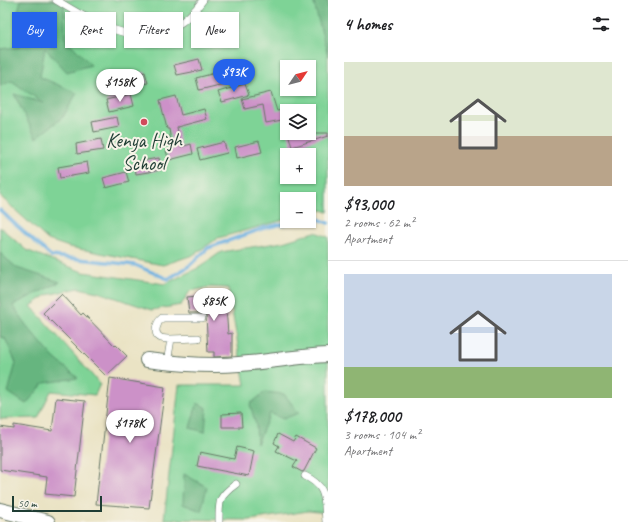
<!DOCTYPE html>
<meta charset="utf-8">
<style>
body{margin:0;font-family:Caveat,sans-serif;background:#f6f6f6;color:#202124;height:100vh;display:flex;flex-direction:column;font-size:15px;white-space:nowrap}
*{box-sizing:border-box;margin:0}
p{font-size:13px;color:#757577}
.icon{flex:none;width:22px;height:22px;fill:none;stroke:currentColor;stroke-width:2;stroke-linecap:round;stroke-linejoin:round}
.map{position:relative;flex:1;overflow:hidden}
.details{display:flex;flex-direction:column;background:#fff;width:300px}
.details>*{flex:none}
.hud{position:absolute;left:12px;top:12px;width:256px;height:36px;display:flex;gap:8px}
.needle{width:26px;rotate:55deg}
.fabs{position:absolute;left:280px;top:60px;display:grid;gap:8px}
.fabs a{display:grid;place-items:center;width:36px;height:36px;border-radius:0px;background:#fff;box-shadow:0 1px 3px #0004;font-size:20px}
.scale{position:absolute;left:12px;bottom:10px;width:90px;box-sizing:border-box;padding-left:4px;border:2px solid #1f3d34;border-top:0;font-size:11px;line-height:14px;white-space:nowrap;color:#1f3d34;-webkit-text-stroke:3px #f7f3e8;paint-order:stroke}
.price{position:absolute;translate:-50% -34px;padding:0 9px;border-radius:14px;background:#fff;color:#222;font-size:13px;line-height:26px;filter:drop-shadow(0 1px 2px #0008)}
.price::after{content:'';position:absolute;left:50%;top:24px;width:12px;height:9px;margin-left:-6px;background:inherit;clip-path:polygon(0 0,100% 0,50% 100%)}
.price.current{background:#2563eb;color:#fff}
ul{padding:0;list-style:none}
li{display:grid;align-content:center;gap:8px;height:212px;padding:0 16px}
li+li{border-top:1px solid #e0e0e0}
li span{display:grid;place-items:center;height:124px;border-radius:0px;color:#555}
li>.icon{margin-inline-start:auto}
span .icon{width:72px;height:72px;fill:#fffc;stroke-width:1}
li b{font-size:17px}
h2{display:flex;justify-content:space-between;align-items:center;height:48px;padding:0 16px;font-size:17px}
.chip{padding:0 14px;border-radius:0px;background:#fff;box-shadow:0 1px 3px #0004;font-size:14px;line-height:36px}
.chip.current{background:#2563eb;color:#fff}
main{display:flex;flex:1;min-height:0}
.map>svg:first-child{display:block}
.green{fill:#7ed396;stroke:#4e8865;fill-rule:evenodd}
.forest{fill:#66b57f;stroke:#42795a}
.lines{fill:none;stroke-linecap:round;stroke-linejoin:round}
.stream{stroke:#6db1e2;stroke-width:3.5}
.building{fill:#cc91c8}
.service-casing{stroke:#676;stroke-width:8}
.minor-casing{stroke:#676;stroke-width:16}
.service{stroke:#fff;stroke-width:7}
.minor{stroke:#fff;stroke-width:14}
.poi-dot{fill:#d1495b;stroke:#f7f3e8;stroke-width:1.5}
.labels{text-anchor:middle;stroke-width:4;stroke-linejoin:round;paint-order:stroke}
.poi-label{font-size:20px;fill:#1f3d34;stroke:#f7f3e8}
</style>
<main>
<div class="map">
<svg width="328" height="522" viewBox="0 0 328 522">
<rect width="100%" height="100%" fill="#f7f3e8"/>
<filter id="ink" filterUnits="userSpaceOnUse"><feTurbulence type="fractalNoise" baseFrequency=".025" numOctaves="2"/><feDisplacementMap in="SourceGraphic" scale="8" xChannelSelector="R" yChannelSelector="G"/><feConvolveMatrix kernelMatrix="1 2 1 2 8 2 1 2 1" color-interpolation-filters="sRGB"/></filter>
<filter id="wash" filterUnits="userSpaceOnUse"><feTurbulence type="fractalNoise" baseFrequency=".012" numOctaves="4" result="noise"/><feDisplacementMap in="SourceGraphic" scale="16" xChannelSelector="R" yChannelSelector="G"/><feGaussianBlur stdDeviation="0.9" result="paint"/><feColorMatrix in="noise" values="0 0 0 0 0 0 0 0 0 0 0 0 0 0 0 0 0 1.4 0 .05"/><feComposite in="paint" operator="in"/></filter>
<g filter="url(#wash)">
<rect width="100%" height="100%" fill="#eae3c4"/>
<path class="green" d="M0,0H328V212L322,210L309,214V199H287V219L218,238L193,255L163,265L69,247L48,240L0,196ZM287,67H309V89H287ZM287,111H309V133H287ZM287,155H309V177H287Z
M0,227L26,250L83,272L165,284L200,267L221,252L283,242L315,232L328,237V513L308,511L249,520L164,519L179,385H245L228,288L211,287L190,291L181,305L152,310L98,292L79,288L47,295L31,306L100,384L95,395L51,391L38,418L0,419Z"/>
<path class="forest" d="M21,0H64L65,38L91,65L67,72L45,48L40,77L77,93L63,117L36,138L14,94L43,103L12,81L0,86V49L19,47L18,11Z
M313,0H328V56Z
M0,253L17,268L60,282L13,305L26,325L53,357L78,378L44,383L26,404L8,392L16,363L5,338L0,337Z
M265,392L284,394L299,413L283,419L270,413L257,444L256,425L250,404Z
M197,403L207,408L205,432L190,428Z
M184,474L207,487L201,511L183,504Z"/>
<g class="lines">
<path class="stream" d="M0,210L17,226L51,256L135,265L168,279L189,266L208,248L264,228L296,221
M309,218L314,217L328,223"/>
</g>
<g id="blocks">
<path class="building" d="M199,59L202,70L177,75L174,65Z
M145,72L148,83L124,88L121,78Z
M219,72L224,84L199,90L196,78Z
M245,84L249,95L222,102L218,92Z
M271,92L277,111L287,109V119L266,123L263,105L245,109L242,99Z
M131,94L134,106L109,112L106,100Z
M176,96L181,115L204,109L207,119L177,127L181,147L191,144L193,154L169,160L166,151L172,149L169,129H167L160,100Z
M117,117L119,127L94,132L92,122Z
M288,133H328V136L292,147Z
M101,139L103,150L77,154L76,144Z
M259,141L262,152L237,158L235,147Z
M224,142L227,153L200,160L197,149Z
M159,158L161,170L136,174L134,162Z
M87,162L89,173L60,178L58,167Z
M126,172L129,182L106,188L103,178Z
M214,292V295L225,294L228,334L232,333V356L214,357V352H208L206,316L202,313H189L187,297L197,296L196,294Z
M62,294L81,315L83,313L115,346L116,345L127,356L106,376L43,313Z
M110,378L165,387L149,508L96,504Z
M56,398L85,401L74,497L45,494L47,477L0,470V427L14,429V425L52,431Z
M241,413L242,427H222V414Z
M278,434L293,442L296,437L316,448L304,471L302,472L293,467L297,461L276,451L279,446L274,443Z
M237,447L254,451L249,476L197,466L200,452L234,459Z"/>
</g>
</g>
<g filter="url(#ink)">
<use href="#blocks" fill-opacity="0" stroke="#676" stroke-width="1"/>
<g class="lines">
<defs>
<path id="service" d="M56,0C106,31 160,60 203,0
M171,339L198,338
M167,363L171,339C168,339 164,339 161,338C152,334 157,322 162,318H202
M305,476C328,487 324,499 326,522
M219,522C219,501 218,497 236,484"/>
<path id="minor" d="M147,360C178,364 208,367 239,364C269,362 298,356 328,355
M0,510L48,522"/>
</defs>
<use href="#service" class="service-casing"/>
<use href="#minor" class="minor-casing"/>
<use href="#service" class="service"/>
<use href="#minor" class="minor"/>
</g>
</g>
<circle class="poi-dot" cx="144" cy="122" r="4"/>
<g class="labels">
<g class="poi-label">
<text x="144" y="147">Kenya High<tspan x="144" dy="23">School</tspan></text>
</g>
</g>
</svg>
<div class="fabs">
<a><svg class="needle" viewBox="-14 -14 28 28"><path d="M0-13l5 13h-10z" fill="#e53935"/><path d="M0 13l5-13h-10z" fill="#757577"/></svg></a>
<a><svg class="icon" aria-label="layers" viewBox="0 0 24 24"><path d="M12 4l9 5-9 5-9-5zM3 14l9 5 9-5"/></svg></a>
<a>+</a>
<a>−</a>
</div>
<div class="scale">50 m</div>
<b class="price current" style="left:234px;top:93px">$93K</b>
<b class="price" style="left:120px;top:103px">$158K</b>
<b class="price" style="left:214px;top:322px">$85K</b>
<b class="price" style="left:130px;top:444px">$178K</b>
<div class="hud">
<a class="chip current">Buy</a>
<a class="chip">Rent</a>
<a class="chip">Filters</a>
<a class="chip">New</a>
</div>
</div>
<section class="details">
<h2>4 homes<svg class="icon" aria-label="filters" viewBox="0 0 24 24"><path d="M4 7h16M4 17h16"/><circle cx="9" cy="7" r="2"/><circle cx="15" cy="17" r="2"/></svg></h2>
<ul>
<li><span style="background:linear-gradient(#dfe7d0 60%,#b9a48a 0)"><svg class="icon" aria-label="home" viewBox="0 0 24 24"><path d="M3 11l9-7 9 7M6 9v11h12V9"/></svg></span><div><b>$93,000</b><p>2 rooms · 62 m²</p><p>Apartment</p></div></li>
<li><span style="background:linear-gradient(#c9d6e8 75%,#8fb573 0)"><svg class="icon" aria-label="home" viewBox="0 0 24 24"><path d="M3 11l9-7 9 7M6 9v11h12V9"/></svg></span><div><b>$178,000</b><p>3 rooms · 104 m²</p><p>Apartment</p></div></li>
</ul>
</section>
</main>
